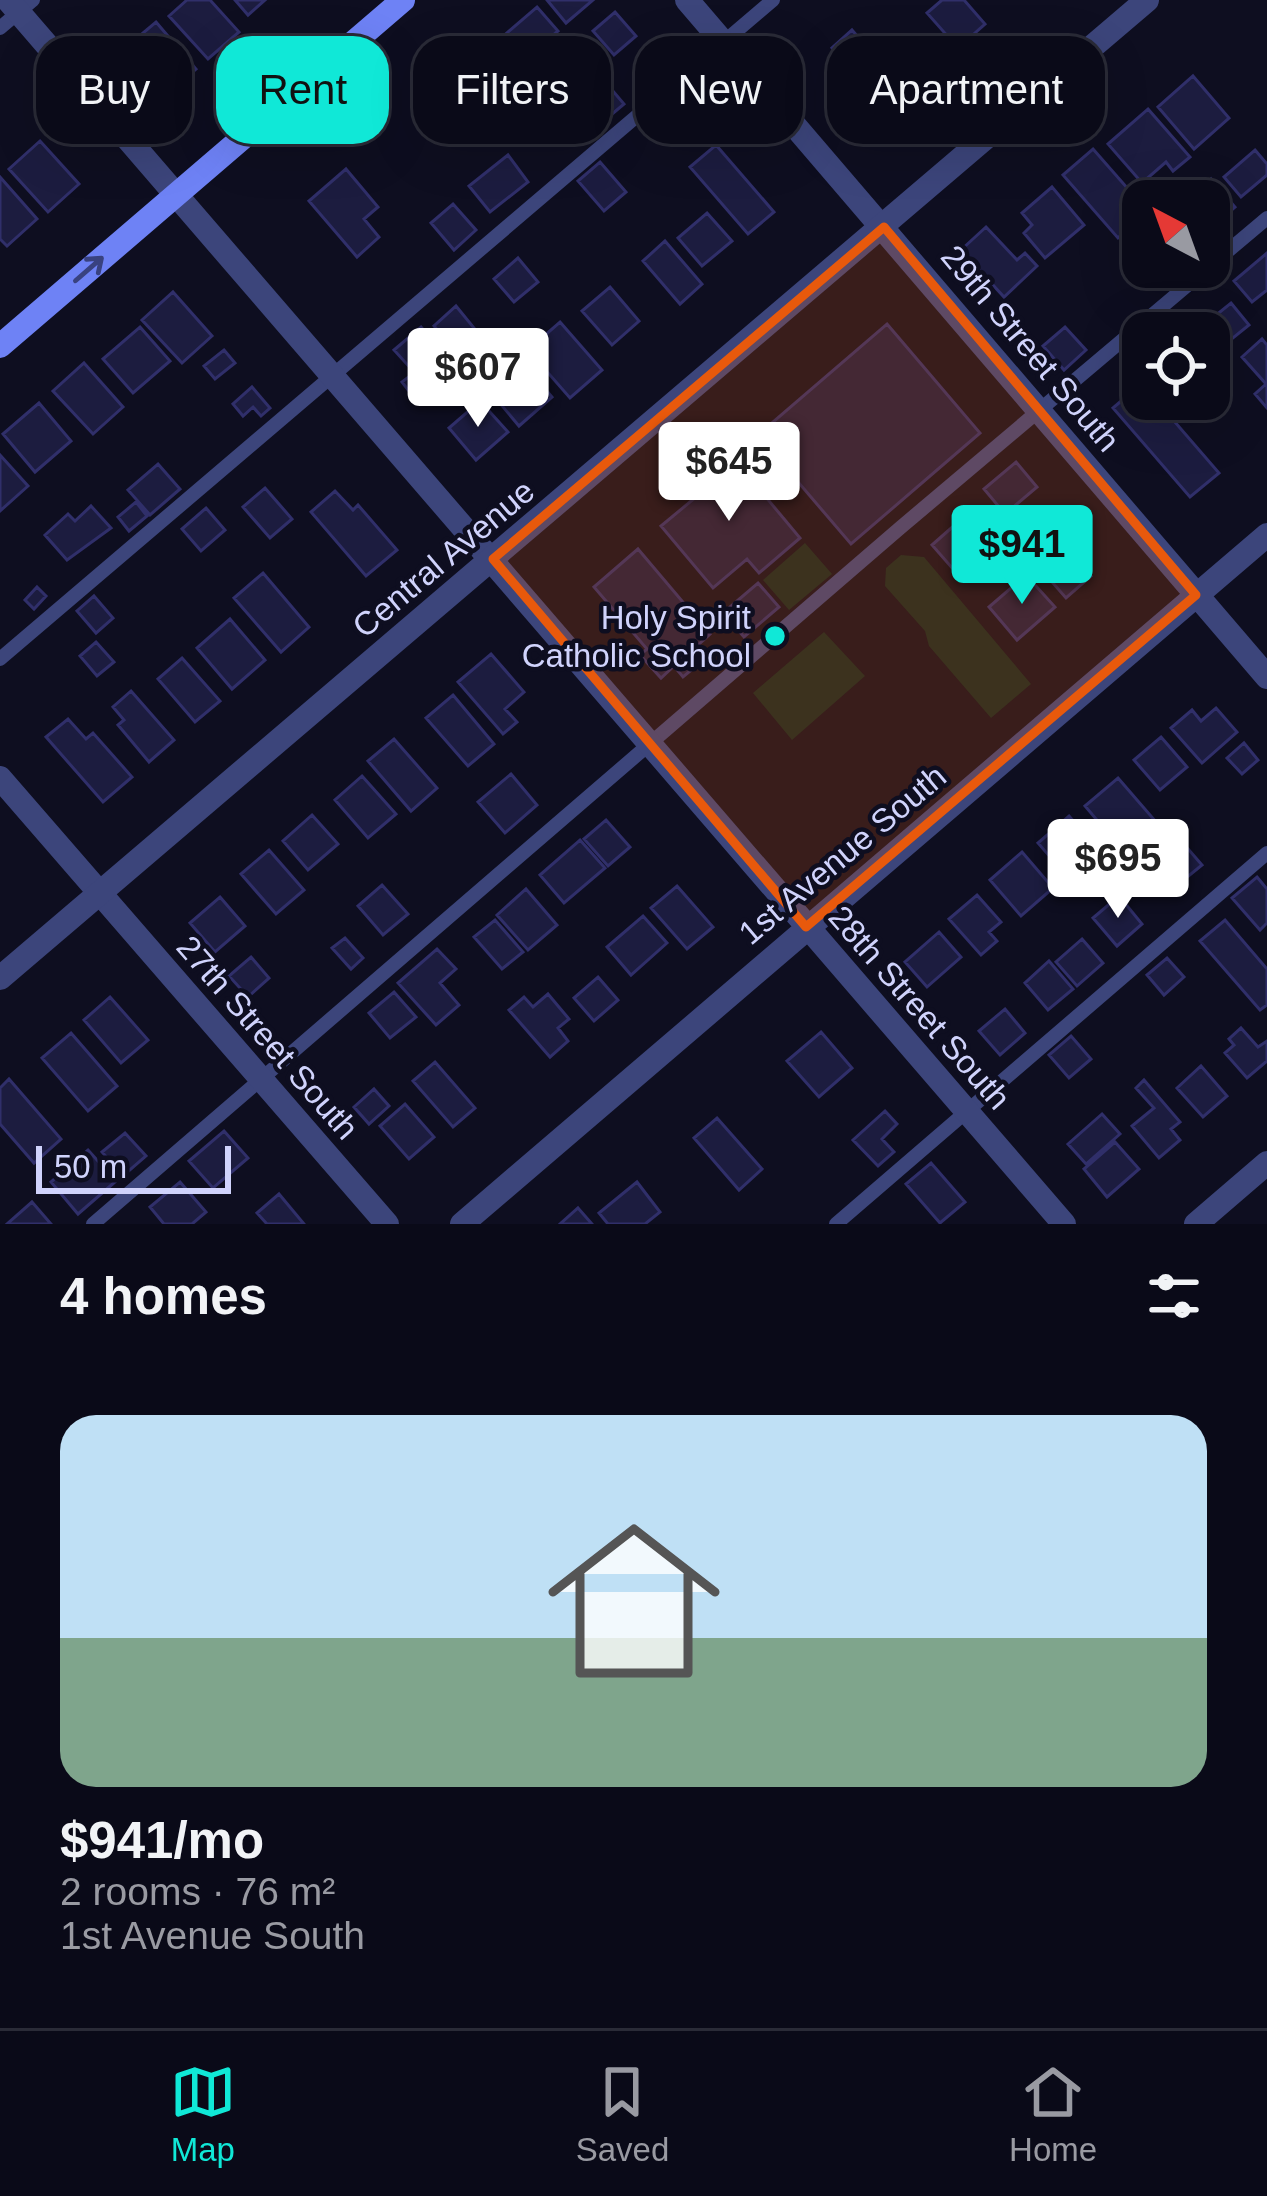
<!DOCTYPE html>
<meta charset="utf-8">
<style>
body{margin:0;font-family:Helvetica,sans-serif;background:#131321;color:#f1f3f6;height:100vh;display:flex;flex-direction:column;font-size:45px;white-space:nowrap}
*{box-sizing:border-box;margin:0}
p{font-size:39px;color:#999aa2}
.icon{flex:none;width:66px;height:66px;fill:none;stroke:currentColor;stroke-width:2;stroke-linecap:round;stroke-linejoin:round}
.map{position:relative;height:1224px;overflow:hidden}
.details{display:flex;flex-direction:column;background:#0a0a18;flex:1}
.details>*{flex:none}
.top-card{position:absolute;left:36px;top:36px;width:1197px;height:108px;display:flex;gap:24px}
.needle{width:78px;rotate:319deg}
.buttons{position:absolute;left:1122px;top:180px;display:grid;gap:24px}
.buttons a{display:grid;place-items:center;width:108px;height:108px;border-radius:24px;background:#0a0a18;box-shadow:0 12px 48px #0002,0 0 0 3px #2a2b37;font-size:60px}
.scale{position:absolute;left:36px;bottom:30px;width:195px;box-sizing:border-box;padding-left:12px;border:6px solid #d0d3fc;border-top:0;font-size:33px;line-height:42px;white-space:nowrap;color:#d0d3fc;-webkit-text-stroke:9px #0e0e20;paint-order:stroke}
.price{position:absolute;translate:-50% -102px;padding:0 27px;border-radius:12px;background:#fff;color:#222;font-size:39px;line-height:78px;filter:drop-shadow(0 3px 6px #0008)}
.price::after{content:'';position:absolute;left:50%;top:72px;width:36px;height:27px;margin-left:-18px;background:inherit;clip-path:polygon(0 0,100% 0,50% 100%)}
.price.on{background:#10e8d7;color:#111}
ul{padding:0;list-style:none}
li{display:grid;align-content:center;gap:24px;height:636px;padding:0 60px}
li+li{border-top:3px solid #2a2b37}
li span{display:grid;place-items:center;height:372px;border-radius:36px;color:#555}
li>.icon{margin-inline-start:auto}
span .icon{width:216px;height:216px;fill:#fffc;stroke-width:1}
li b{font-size:51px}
h2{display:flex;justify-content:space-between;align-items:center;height:144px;padding:0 60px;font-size:51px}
.tag{padding:0 42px;border-radius:36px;background:#0a0a18;box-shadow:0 12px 48px #0002,0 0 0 3px #2a2b37;font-size:42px;line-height:108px}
.tag.on{background:#10e8d7;color:#111}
.menu{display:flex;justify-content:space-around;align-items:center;height:168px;border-top:3px solid #2a2b37;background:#0a0a18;font-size:33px;color:#999aa2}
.menu a{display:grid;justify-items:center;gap:6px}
.menu .on{color:#10e8d7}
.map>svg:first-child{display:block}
.green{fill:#122924}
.building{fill:#1c1c3f;stroke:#302f6a;stroke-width:3}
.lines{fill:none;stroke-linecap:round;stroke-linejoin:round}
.service{stroke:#3c457b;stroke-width:14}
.minor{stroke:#3c457b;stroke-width:24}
.tertiary{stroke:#3c457b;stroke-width:24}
.secondary{stroke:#6e82f5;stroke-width:24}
.oneway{stroke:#394280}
.marked{fill:#e8590c;fill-opacity:0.2;stroke:#e8590c;stroke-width:9;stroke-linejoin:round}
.poi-dot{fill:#10e8d7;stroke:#0e0e20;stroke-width:4.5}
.labels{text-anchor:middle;stroke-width:9;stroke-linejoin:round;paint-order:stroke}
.street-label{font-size:33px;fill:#d0d3fc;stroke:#0e0e20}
.poi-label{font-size:33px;fill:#d0d3fc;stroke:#0e0e20;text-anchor:end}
</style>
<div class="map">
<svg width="1267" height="1224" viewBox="0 0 1267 1224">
<rect width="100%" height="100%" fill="#0e0e20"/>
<path class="green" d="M805,543L832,574L789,610L763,580Z
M901,555L924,557L1031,684L991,718L929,646L925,631L885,586L886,568Z
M824,632L865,676L792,740L753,693Z"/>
<path class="building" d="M187,0H210L239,32L208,59L169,16Z
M235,0H265L248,15Z
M547,0H593L566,23Z
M942,0H964L985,24L958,48L927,13Z
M537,7L558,31L520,63L500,39Z
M615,12L636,36L614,55L593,31Z
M156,22L196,69L165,96L124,49Z
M852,30L872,53L852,71L832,48Z
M488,35L535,89L509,111L462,56Z
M881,54L911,87L890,106L883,98L870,109L848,83Z
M1193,76L1229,118L1194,149L1158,107Z
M601,77L624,104L604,121L582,95Z
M559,78L602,127L585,141L543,92Z
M459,101L476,120L457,137L440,117Z
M1148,109L1190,157L1173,171L1166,162L1142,183L1108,144Z
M40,141L79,184L48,212L9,169Z
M716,145L774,212L748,234L690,167Z
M1093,149L1143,206V216L1118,238L1063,175Z
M1255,150L1267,164V175L1241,197L1224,177Z
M508,155L528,182L490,212L469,186Z
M600,162L626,192L604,211L578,181Z
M346,169L378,207L364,219L379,237L357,257L309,201Z
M0,177L37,219L7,246L0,239Z
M1211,179L1235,207L1211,228L1209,201L1187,200Z
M1052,187L1084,225L1045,258L1024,233L1032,225L1022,213Z
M453,204L476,230L454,250L431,223Z
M707,213L732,241L702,266L678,238Z
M986,227L1017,260L1025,253L1037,266L1004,297L961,250Z
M665,241L702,284L680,304L643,261Z
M1267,253V290L1252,302L1234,281Z
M518,258L538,282L514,302L494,279Z
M610,287L639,321L612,345L582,311Z
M173,292L212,336L182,363L142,320Z
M1231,303L1249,325L1223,346L1205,324Z
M456,306L474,328L452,347L434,326Z
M560,322L602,370L570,398L528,350Z
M887,324L980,433L851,544L758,435Z
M140,327L170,361L133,393L103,359Z
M421,327L440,349L414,372L394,350Z
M1065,327L1086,350L1064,370L1043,346Z
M1262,339L1267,345V408L1255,394L1266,384L1242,357Z
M224,350L235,363L215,379L204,366Z
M84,363L123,407L93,434L53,391Z
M1209,363L1231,390L1195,420L1178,399H1209Z
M415,372L428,389L415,399L402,382Z
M531,372L552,397L519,426L498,401Z
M1142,383L1143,399H1155L1219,473L1190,497L1113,408Z
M252,387L270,408L261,416L253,407L243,416L233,404Z
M480,401L508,432L476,460L449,428Z
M39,403L71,441L35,472L3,434Z
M729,453L800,538L759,573L747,559L713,588L661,526L696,497L688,488Z
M0,455L28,486L0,511Z
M1016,462L1037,487L1005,514L984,489Z
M158,464L180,489L150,515L128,490Z
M265,488L292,519L270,538L243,507Z
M335,491L353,510L358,505L397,550L366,576L311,512Z
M136,502L147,516L129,531L118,517Z
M91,506L111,528L67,560L45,535L68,514L75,521Z
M206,508L225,530L201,551L182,529Z
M957,523L978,548L953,569L932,545Z
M1051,543L1059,552L1066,547L1091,576L1066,598L1033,560Z
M638,549L710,634L697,646L707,657L683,677L674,666L661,678L640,655L647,649L594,587Z
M263,573L309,627L281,652L234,598Z
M1026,575L1055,607L1017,640L989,607Z
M758,583L779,607L744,637L723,613Z
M37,587L46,596L34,609L25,600Z
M94,596L113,618L96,633L77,611Z
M230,619L265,660L232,689L197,648Z
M96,642L114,662L97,676L80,656Z
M491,654L524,692L505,709L517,722L503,734L458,682Z
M182,658L220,701L195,722L158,679Z
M131,691L174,740L149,762L118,725L124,720L113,707Z
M453,695L494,744L468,766L426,718Z
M1216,708L1237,732L1202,763L1171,728L1192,710L1201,721Z
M68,719L86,739L93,733L132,777L103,802L46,737Z
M1161,737L1187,767L1160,790L1134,760Z
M394,739L437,788L411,811L368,761Z
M1244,743L1258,760L1242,774L1227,758Z
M511,774L537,805L505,833L478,802Z
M362,776L396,814L368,838L335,800Z
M1118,778L1157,823L1124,852L1085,806Z
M312,815L338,844L308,870L283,841Z
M1069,816L1101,853L1070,880L1038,843Z
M606,820L630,847L608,866L584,839Z
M1176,835L1202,865L1175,887L1150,858Z
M580,840L605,868L564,903L540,875Z
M269,850L304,890L276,914L241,874Z
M1022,852L1053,888L1021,916L990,880Z
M1257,877L1267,889V923L1260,930L1232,898Z
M382,885L408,914L383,935L358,906Z
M677,886L713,927L687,949L651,908Z
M526,889L557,925L528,950L497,915Z
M977,895L1001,922L989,932L997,941L981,955L949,919Z
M1119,896L1142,924L1117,946L1093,918Z
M220,897L245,926L215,952L190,923Z
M643,916L667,943L631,975L607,947Z
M495,920L523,952L502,969L474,937Z
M1225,920L1267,969V1005L1260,1010L1200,941Z
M939,932L961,957L927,987L905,962Z
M345,938L363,958L351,969L332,948Z
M1082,939L1103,963L1077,986L1056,962Z
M437,949L456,969L440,983L459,1005L436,1025L398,983Z
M251,957L269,978L248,997L229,976Z
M1167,958L1184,977L1164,995L1147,975Z
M1049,961L1073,989L1048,1010L1025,983Z
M598,977L618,1000L594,1021L574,998Z
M394,992L416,1017L390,1038L369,1013Z
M548,994L569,1019L558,1028L568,1041L550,1057L509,1010L524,997L533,1007Z
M110,997L148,1040L121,1063L84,1020Z
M1005,1009L1025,1033L1000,1055L979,1031Z
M1241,1028L1258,1047L1267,1041V1061L1247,1078L1225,1053L1234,1045L1229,1039Z
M821,1032L852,1068L819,1097L787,1061Z
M71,1033L117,1086L88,1111L42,1058Z
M1071,1036L1091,1059L1069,1078L1049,1055Z
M435,1062L475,1108L453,1127L413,1081Z
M1201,1066L1227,1096L1203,1117L1177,1088Z
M9,1079L61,1139L34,1163L0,1124V1088Z
M1144,1080L1180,1122L1171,1129L1180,1140L1159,1158L1132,1126L1154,1108L1136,1088Z
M374,1089L389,1106L369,1124L354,1107Z
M405,1104L434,1137L409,1159L380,1126Z
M885,1111L897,1124L882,1139L894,1152L878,1166L853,1140Z
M1102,1114L1120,1134L1086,1164L1068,1144Z
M717,1118L762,1169L739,1190L694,1138Z
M224,1131L248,1158L213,1188L189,1161Z
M125,1133L146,1156L123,1176L102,1152Z
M1115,1142L1139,1169L1107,1197L1084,1169Z
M88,1150L116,1181L78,1214L51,1182Z
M931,1163L965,1202L940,1223L906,1184Z
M180,1182L206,1212L192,1224H164L150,1207Z
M637,1182L660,1212L645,1224H608L599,1213Z
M279,1194L304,1224H267L257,1213Z
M32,1202L51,1224H7Z
M578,1208L592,1224H560Z"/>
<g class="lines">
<path class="service" d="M0,28L33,0
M1209,267L1267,218
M0,659L773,0
M93,1224L900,528L1209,267
M836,1224L1267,853"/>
<path class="minor" d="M8,0L1064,1224
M687,0L1267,677
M0,778L387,1224
M462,1224L1267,535
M1196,1224L1267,1163"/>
<path class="tertiary" d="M0,978L1147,0"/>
<path class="secondary" d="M0,346L403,0"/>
</g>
<defs><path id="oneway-shaft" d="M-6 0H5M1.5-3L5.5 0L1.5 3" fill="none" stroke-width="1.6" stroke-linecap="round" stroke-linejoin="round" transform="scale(3)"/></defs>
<use class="oneway" href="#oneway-shaft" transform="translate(89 269) rotate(-41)"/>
<path class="marked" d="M884,227L1196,595L806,927L493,559Z"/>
<circle class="poi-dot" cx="775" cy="636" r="12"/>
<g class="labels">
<g class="street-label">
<text transform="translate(1031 348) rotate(50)" y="12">29th Street South</text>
<text transform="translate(443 558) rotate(-40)" y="12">Central Avenue</text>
<text transform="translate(842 854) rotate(-40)" y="12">1st Avenue South</text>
<text transform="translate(920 1007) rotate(49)" y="12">28th Street South</text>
<text transform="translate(268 1037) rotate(49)" y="12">27th Street South</text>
</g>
<g class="poi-label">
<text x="751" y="629">Holy Spirit<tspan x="751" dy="38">Catholic School</tspan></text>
</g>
</g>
</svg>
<div class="buttons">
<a><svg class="needle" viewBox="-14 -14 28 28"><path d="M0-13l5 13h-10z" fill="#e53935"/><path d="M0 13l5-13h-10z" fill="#999aa2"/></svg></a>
<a><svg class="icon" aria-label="locate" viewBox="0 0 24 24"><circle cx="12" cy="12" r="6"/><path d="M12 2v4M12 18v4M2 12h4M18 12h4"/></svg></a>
</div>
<div class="scale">50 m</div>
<b class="price" style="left:478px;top:430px">$607</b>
<b class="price" style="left:729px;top:524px">$645</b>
<b class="price on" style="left:1022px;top:607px">$941</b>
<b class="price" style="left:1118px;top:921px">$695</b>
<div class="top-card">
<a class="tag">Buy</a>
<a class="tag on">Rent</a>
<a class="tag">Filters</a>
<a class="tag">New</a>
<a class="tag">Apartment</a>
</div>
</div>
<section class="details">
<h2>4 homes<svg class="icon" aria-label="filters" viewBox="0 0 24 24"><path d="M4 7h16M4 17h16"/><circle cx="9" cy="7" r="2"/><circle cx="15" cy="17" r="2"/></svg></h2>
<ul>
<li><span style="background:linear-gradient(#bfe0f5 60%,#7fa58c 0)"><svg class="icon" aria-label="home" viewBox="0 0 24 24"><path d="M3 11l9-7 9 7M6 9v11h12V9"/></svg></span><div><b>$941/mo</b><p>2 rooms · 76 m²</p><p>1st Avenue South</p></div></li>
</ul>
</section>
<nav class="menu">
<a class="on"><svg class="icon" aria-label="map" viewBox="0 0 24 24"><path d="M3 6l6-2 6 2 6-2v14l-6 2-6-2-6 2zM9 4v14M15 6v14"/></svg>Map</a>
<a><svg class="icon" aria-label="saved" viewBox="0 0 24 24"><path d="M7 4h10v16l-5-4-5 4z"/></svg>Saved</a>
<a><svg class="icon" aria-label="home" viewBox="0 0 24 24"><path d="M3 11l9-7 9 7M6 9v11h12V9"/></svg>Home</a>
</nav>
